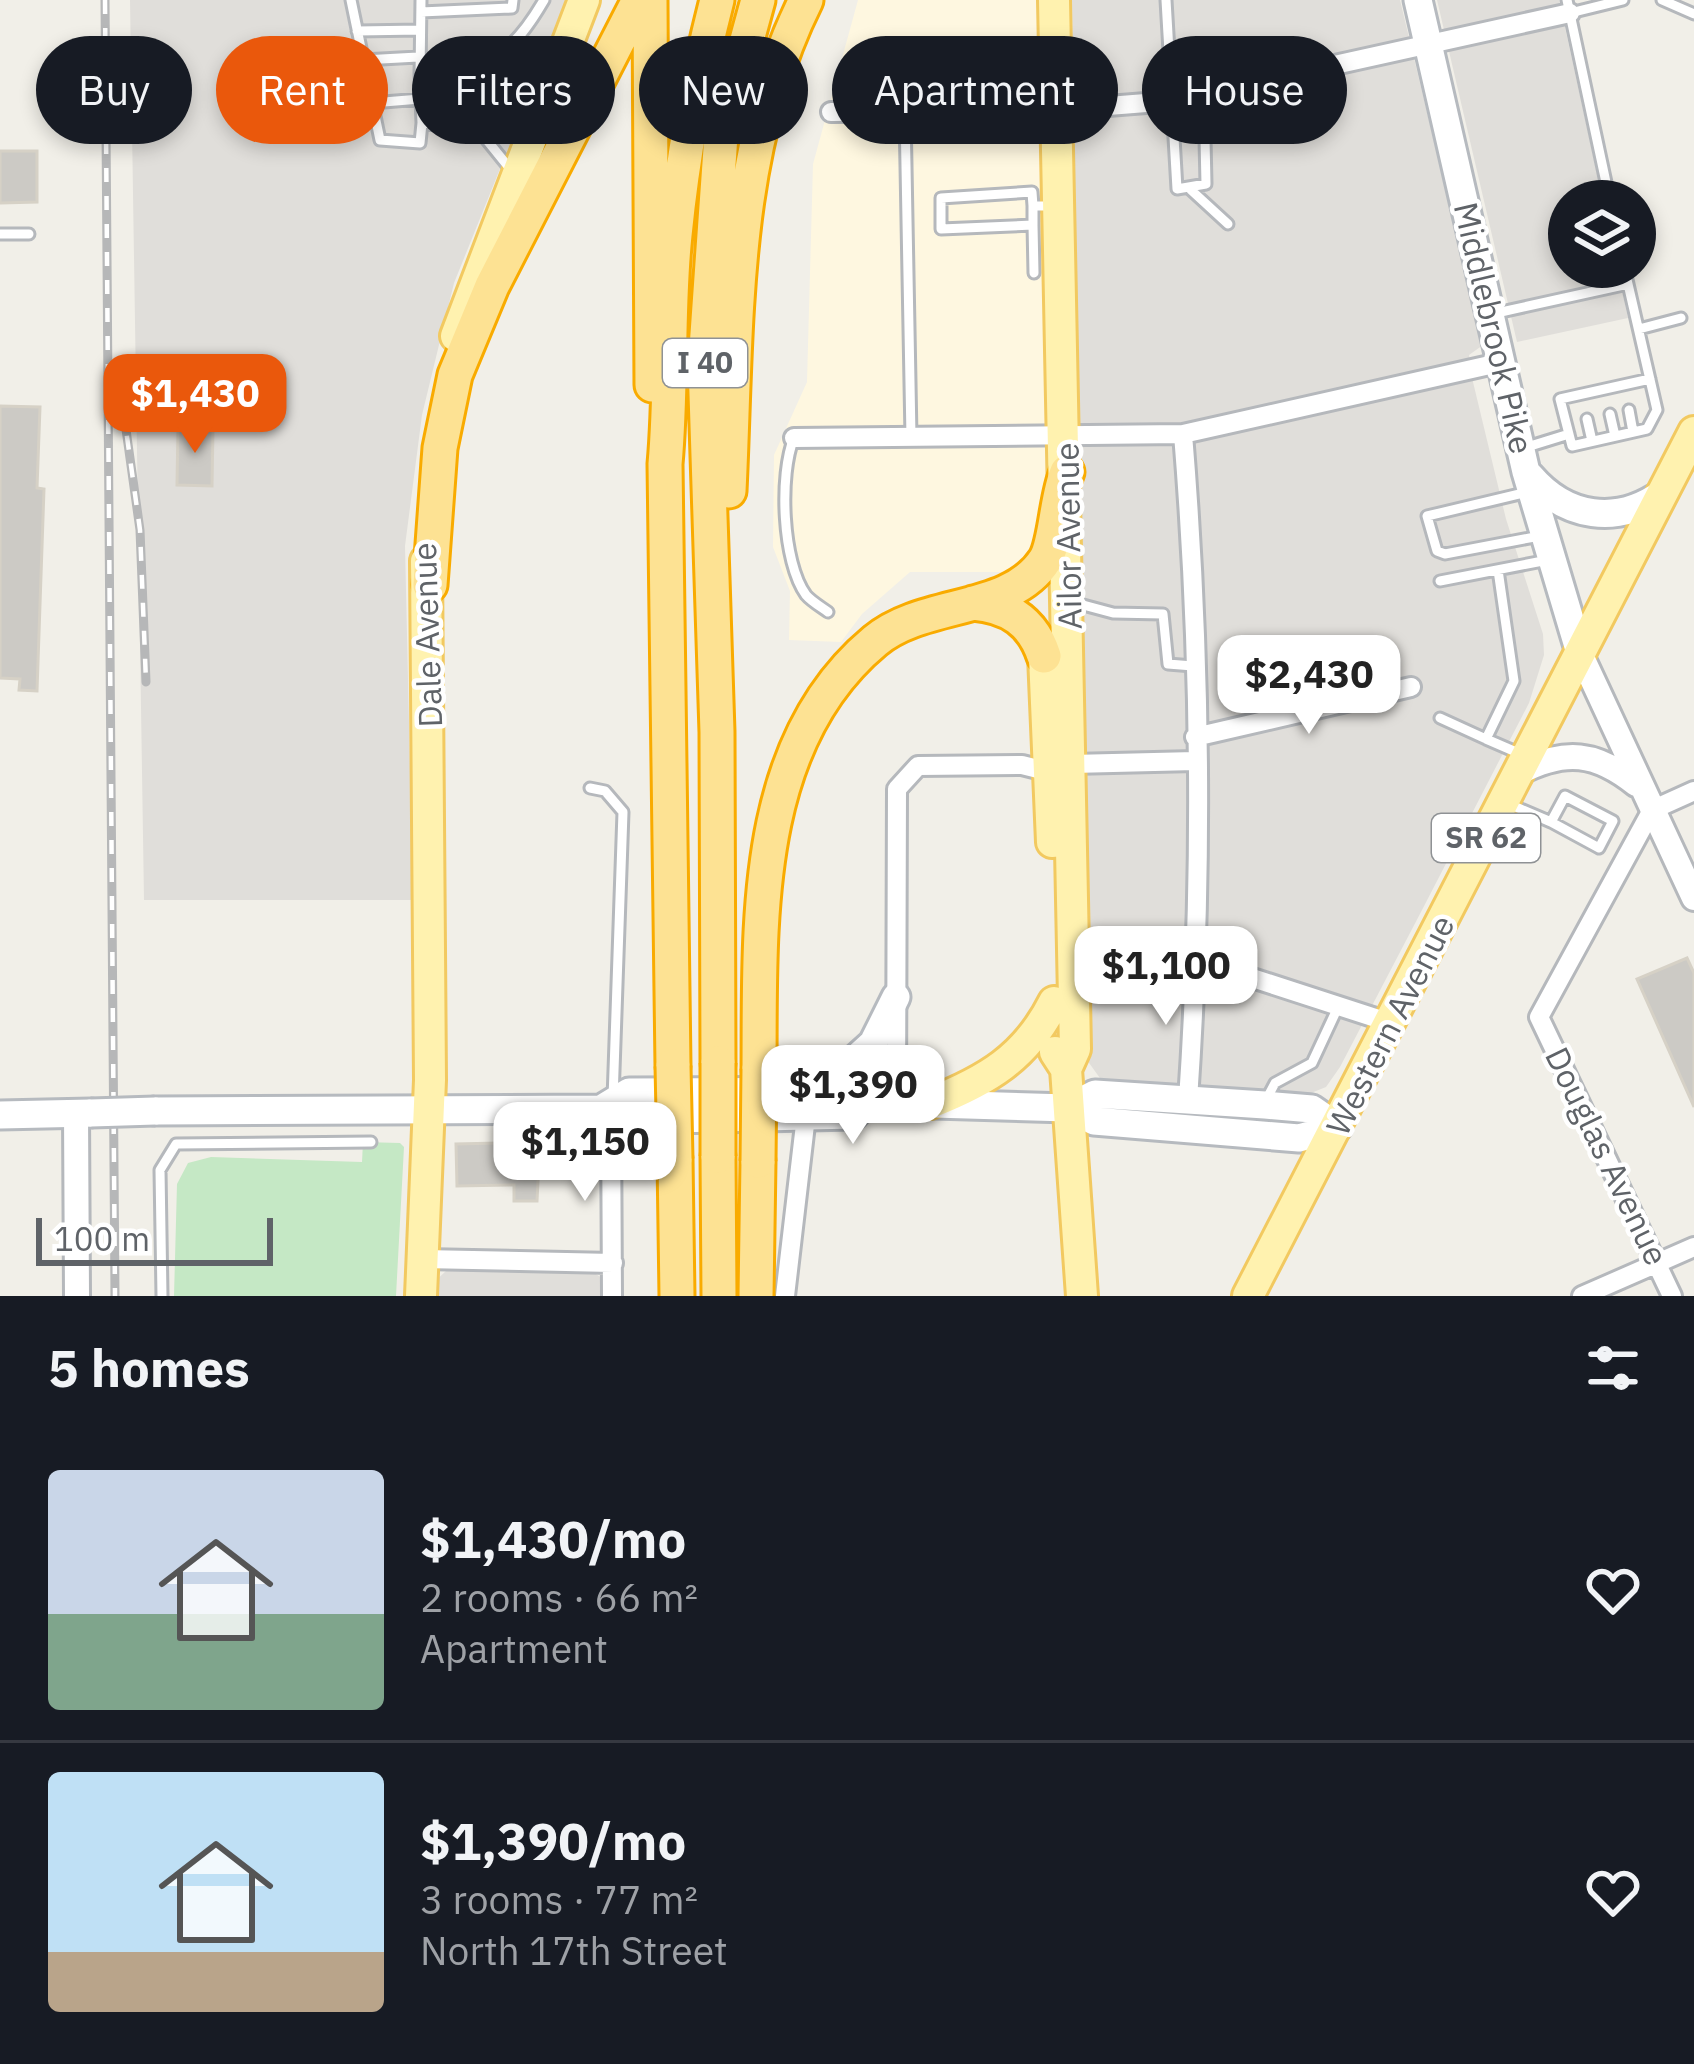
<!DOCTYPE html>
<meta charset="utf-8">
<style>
body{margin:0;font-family:"IBM Plex Sans",sans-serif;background:#242831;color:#f1f3f6;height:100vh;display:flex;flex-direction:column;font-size:45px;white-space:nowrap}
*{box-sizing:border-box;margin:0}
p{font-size:39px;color:#9ea1a6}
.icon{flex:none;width:66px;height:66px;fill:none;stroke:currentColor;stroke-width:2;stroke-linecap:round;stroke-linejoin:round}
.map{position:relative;height:1296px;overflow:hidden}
.details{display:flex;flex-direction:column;background:#171b24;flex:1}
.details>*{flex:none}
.guide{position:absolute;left:36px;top:36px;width:1623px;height:108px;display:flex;gap:24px}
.buttons{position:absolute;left:1548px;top:180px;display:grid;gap:24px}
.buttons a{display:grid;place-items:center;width:108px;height:108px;border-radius:50%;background:#171b24;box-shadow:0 6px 18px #0003;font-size:60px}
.scale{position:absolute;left:36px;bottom:30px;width:237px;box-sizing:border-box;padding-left:12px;border:6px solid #5f6368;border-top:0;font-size:33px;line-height:42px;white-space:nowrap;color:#5f6368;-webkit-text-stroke:9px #fff;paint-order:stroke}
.price{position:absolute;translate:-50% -102px;padding:0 27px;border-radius:24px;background:#fff;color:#222;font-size:39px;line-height:78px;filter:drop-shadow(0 3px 6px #0008)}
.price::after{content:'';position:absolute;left:50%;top:72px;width:36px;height:27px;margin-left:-18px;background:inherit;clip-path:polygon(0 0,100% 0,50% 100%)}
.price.current{background:#ea580c;color:#fff}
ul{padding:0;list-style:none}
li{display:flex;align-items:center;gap:36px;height:300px;padding:0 48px}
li+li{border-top:3px solid #363941}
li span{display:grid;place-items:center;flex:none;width:336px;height:240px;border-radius:12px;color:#555}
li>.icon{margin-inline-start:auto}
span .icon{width:144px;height:144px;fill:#fffc;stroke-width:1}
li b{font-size:51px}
h2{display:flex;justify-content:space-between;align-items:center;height:144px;padding:0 48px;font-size:51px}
.tag{padding:0 42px;border-radius:54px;background:#171b24;box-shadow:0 6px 18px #0003;font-size:42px;line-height:108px}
.tag.current{background:#ea580c;color:#fff}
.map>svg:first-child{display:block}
.commercial{fill:#fef7e0}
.industrial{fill:#e0deda}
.green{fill:#c5e8c5}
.building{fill:#cccac5;stroke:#d6d1c6;stroke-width:3}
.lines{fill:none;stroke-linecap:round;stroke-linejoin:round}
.service-casing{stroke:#b5b8bc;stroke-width:15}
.minor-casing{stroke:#b5b8bc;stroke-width:24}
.tertiary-casing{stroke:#b5b8bc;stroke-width:30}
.secondary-casing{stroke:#b6babf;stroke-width:33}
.primary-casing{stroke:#f2c960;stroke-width:36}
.motorway-casing{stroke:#f9ab00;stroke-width:39}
.service{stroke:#fff;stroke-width:9}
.minor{stroke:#fff;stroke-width:18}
.tertiary{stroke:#fff;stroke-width:24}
.secondary{stroke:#fff;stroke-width:27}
.primary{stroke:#fff2af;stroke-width:30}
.motorway{stroke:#fde293;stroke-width:33}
.rail-casing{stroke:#b6b7b8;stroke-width:9}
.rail{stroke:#fff;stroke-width:4.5;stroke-dasharray:14;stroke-linecap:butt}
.secondary-bridge-casing{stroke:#b6babf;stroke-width:33;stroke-linecap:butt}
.motorway-bridge-casing{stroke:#f9ab00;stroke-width:39;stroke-linecap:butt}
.secondary-bridge{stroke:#fff;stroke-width:27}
.motorway-bridge{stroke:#fde293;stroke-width:33}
.labels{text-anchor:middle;stroke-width:9;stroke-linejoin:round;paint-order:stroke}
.shield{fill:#fff;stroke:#8f9295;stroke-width:3}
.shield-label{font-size:30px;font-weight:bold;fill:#5f6368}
.street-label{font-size:33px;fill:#5f6368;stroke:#fff}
</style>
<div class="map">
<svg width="1694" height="1296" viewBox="0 0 1694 1296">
<rect width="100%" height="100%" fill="#f1efe8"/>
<path class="commercial" d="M858,0H1043L1047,540L1024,572H910L862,614L841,642L789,640L790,591L773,547L774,455L807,382L813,164Z"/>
<path class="industrial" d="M130,0H568L454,283L422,415L405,546L413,900H144Z
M1072,0H1400L1483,345L1469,355L1473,382L1506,519L1543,634L1544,655L1529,703L1422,910L1340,1067L1326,1087L1301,1097L1102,1081L1087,1060Z
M1437,0H1559L1603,201H1569V267H1617L1628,318L1517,342Z
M446,1271H591L602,1278L605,1296H430L432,1284Z"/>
<path class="green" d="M363,1142L400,1143L404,1147L396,1296H174L177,1184L188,1163L211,1157L362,1162Z"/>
<path class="building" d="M0,151H37V202L0,203Z
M0,406L40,407L37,488L44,489L37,691L19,690L20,679L0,678Z
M178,426L213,427L212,486L177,485Z
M1687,958L1694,973V1107L1637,979Z
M540,1142L537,1201H514V1185L457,1186L456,1144Z"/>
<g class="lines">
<defs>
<path id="service" d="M351,0L380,140L420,143L422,123
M1166,0L1177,189L1206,184L1204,94
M1567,0L1610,201
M1662,0L1694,14
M421,12L512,8L513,0
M1570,13L1623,0
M357,31L420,30
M363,60L418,57
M420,75L421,0
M372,103L420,99
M905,112L911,437
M511,170L477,128L422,123L420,75C491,58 506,65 544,0
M1191,190L1228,224
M1033,206L1032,192L941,198V229L1033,225V206H1055
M1033,225L1034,273
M0,234H29
M1628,284L1657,410L1647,429L1572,446L1560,399L1650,379
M1492,314L1628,284L1624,267
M1639,329L1681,318
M1629,410L1633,432
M1610,414L1615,436
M1587,419L1592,441
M794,438C779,474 782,562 806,595C811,601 821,607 828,612
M1527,447L1569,434
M1528,492L1427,516L1437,551L1445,554L1540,536
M1498,570L1514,681L1486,739L1523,755
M1440,581L1548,560
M1072,602L1113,613L1163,614L1168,664L1193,666
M1440,718L1486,739
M590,788L605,791L623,812L613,1099
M1509,804L1551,822L1565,796L1613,821L1599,848L1551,822
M1266,1100L1275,1083L1312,1063L1339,1005
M162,1296L160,1170L176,1144L371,1142"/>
<path id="minor" d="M831,112L1058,110L1171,101L1570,13
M1183,434C1201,654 1203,880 1188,1100
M794,438L1183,434L1503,362
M1195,737L1411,687
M1072,764L1195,761
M1197,960L1391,1023
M896,1102L897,789L918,766L1022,765L1050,772
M611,1113L612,1296
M423,1259L613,1263
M785,1296L806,1116
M1582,1296L1694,1247
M1672,1296L1539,1017L1652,810L1694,791"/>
<path id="tertiary" d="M1580,653L1694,898
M1520,772C1565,749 1596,752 1636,784
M76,1113L77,1296"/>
<path id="secondary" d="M1418,0L1526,472L1580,653
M1530,476C1566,518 1617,526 1663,493
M821,1090L873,1043L896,997
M1068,1108L1095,1094L1265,1105L1312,1109L1338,1127
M601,1109L629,1092L854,1091L866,1102L1068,1108L1094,1121L1299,1138L1338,1127
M155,1111L601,1109L627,1120L854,1115L866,1102
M0,1115L91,1113"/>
<path id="primary" d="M1054,0L1075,1049L1066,1069
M456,336L584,0
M1044,656L1052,842
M1055,1052L1066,1069L1082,1296
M930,1103C986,1081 1026,1058 1054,1002
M421,1296L430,1080L426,561
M1248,1296L1694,432"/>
<path id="motorway" d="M650,0L652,385
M729,491C737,324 730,152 806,0
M430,585L440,448L455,375L492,286L639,0
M973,603C1009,606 1033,622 1044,656
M718,1063L717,732L705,363L721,135L758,0
M673,1066L665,464C672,388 667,310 675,235C683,155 697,78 717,0
M759,1069C760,923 751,744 875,641C924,600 1010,614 1045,560C1056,543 1056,498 1067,472
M718,1156L719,1296
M675,1159L677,1296
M756,1296L758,1161"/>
</defs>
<use href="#service" class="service-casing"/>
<use href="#minor" class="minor-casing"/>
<use href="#tertiary" class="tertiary-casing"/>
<use href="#secondary" class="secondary-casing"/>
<use href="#primary" class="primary-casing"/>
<use href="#motorway" class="motorway-casing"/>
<use href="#service" class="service"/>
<use href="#minor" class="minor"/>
<use href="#tertiary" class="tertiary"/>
<use href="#secondary" class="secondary"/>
<use href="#primary" class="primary"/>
<use href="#motorway" class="motorway"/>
<defs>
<path id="rail" d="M105,0L115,1296
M123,408L140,530L146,682"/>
</defs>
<use href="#rail" class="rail-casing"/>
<use href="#rail" class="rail"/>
<defs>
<path id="secondary-bridge" d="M91,1113L155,1111"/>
<path id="motorway-bridge" d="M673,1066L675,1159
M718,1156V1063
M758,1161L759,1069"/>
</defs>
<use href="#secondary-bridge" class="secondary-bridge-casing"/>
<use href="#motorway-bridge" class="motorway-bridge-casing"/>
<use href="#secondary-bridge" class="secondary-bridge"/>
<use href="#motorway-bridge" class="motorway-bridge"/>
</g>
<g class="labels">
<g class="shield">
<rect x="663" y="339" width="84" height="48" rx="9"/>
<rect x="1432" y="814" width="108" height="48" rx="9"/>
</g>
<g class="shield-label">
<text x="705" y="373">I 40</text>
<text x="1486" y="848">SR 62</text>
</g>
<g class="street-label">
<text transform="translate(1494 328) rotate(77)" y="12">Middlebrook Pike</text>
<text transform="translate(1068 536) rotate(-91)" y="12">Ailor Avenue</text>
<text transform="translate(427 635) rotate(-92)" y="12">Dale Avenue</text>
<text transform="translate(1390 1025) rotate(-63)" y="12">Western Avenue</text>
<text transform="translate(1607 1156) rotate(64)" y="12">Douglas Avenue</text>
</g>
</g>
</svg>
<div class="buttons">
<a><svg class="icon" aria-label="layers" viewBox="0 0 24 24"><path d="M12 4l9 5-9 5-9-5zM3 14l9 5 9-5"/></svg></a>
</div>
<div class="scale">100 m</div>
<b class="price current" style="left:195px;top:456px">$1,430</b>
<b class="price" style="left:1309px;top:737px">$2,430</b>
<b class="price" style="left:1166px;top:1028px">$1,100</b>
<b class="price" style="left:853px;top:1147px">$1,390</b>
<b class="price" style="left:585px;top:1204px">$1,150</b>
<div class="guide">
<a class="tag">Buy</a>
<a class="tag current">Rent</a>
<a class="tag">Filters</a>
<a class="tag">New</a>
<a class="tag">Apartment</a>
<a class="tag">House</a>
</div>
</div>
<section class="details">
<h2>5 homes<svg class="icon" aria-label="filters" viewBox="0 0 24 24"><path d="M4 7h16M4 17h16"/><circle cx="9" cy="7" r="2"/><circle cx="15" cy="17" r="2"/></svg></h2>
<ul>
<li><span style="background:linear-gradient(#c9d6e8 60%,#7fa58c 0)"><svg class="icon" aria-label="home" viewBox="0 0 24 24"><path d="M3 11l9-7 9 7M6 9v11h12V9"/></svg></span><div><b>$1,430/mo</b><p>2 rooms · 66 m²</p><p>Apartment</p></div><svg class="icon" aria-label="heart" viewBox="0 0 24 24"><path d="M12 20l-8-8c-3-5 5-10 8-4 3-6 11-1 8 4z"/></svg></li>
<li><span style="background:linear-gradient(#bfe0f5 75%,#b9a48a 0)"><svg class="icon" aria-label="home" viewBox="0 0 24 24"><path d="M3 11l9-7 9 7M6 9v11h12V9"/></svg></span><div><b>$1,390/mo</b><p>3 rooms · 77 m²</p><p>North 17th Street</p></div><svg class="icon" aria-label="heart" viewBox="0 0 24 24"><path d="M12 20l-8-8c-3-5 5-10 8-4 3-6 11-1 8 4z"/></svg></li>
</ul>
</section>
